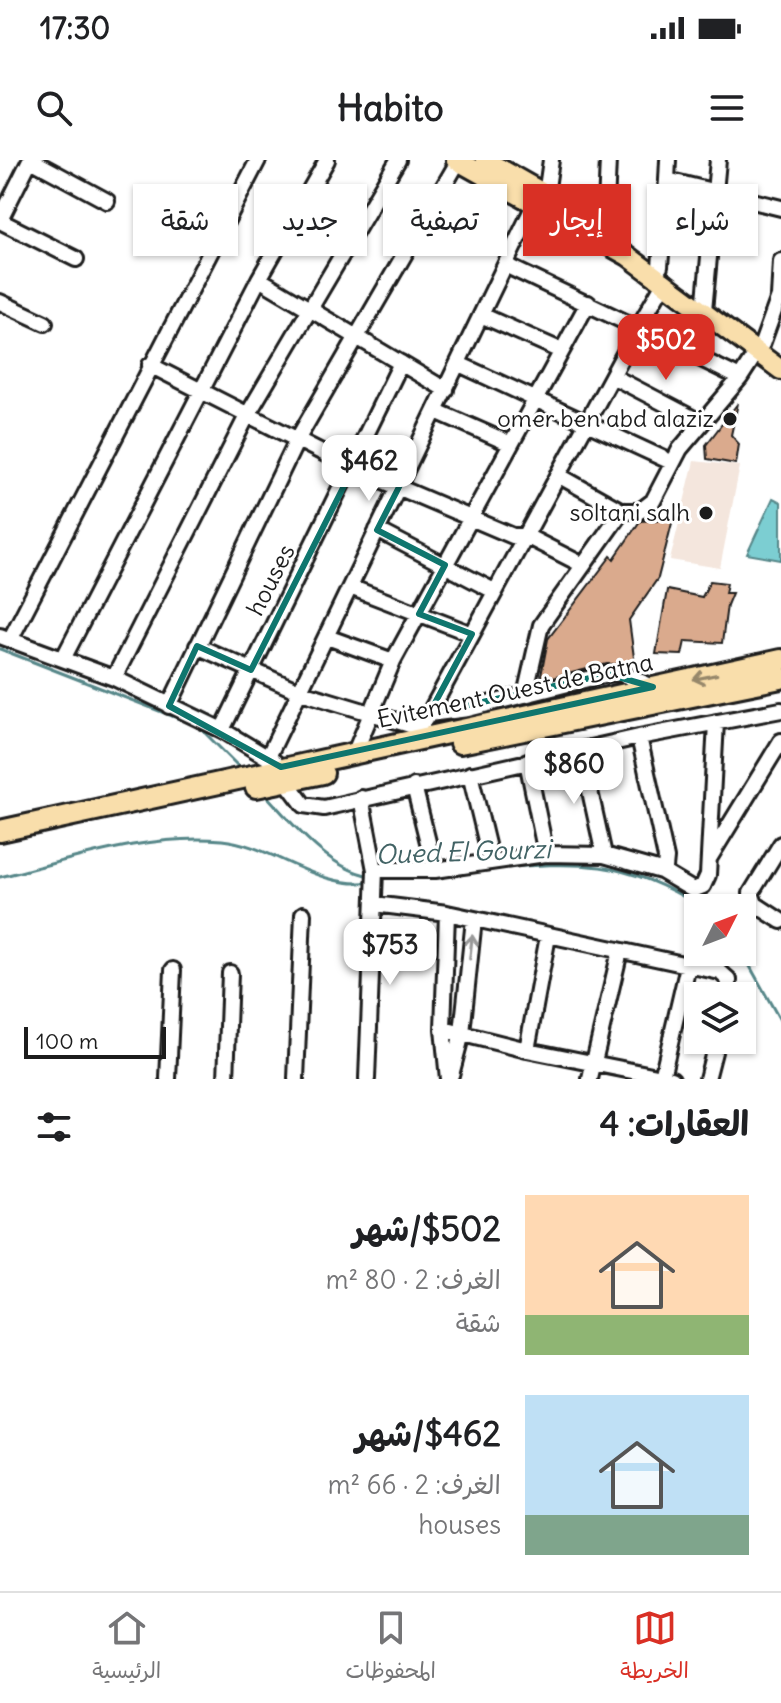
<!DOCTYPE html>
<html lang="ar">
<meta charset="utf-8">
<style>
body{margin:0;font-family:Delius,"Playpen Sans Arabic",sans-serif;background:#f2f2f2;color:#202124;direction:rtl;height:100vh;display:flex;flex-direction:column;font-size:30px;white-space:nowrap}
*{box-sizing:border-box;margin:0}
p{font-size:26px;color:#757577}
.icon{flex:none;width:44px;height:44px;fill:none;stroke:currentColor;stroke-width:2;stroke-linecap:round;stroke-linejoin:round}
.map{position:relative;height:919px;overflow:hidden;direction:ltr}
.details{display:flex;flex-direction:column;background:#fff;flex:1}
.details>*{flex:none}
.hud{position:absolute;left:24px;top:24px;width:734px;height:72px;direction:rtl;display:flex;gap:16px}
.needle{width:52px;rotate:48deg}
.controls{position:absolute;left:684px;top:734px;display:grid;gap:16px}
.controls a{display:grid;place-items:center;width:72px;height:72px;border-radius:0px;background:#fff;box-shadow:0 2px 6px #0004;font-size:40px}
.scale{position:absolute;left:24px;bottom:20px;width:142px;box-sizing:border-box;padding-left:8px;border:4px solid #1c1c1c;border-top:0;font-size:22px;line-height:28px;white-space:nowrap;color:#1c1c1c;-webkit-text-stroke:6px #fff;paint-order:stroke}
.price{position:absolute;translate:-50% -68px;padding:0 18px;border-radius:16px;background:#fff;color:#222;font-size:26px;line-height:52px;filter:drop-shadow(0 2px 4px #0008)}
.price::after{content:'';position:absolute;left:50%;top:48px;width:24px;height:18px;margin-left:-12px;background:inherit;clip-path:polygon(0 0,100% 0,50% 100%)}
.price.selected{background:#d93025;color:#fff}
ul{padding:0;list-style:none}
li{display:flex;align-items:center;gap:24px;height:200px;padding:0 32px}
li span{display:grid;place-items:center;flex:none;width:224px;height:160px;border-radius:0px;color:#555}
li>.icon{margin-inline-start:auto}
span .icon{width:96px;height:96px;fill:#fffc;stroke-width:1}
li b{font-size:34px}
h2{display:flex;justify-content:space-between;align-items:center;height:96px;padding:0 32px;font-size:34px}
.chip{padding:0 28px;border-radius:0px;background:#fff;box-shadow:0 2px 6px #0004;font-size:28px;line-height:72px}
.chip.selected{background:#d93025;color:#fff}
.status{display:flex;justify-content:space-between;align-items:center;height:56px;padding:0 40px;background:#fff;direction:ltr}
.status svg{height:22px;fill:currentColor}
header{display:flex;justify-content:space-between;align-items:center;height:104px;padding:0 32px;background:#fff;font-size:36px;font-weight:800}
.menu{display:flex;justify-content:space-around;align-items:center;height:112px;border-top:2px solid #e0e0e0;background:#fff;font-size:22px;color:#757577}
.menu a{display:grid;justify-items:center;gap:4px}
.menu .selected{color:#d93025}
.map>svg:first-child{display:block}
.built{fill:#f4e6dd}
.water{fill:#7cced2;stroke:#568789;stroke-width:2}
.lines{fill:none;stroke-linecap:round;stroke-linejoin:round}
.stream{stroke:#568789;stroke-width:3}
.building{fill:#daaa8d;stroke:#1c1c1c;stroke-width:2}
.minor-casing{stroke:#1c1c1c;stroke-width:20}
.major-casing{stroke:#1c1c1c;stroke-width:24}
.highway-casing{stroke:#1c1c1c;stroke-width:26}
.minor{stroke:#fff;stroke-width:14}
.major{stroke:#f9deab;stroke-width:18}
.highway{stroke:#f9deab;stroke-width:20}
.oneway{stroke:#96876b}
.oneway2{stroke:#999}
.marked{fill:none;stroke:#0f766e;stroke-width:6;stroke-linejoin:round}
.poi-dot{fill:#1c1c1c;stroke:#fff;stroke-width:3}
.labels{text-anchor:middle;stroke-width:6;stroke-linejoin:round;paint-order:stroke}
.poi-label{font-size:24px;fill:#1c1c1c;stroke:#fff;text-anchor:end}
.street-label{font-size:24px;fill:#1c1c1c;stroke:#fff}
.water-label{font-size:26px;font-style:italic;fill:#426365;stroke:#fff}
</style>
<div class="status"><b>17:30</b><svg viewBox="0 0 49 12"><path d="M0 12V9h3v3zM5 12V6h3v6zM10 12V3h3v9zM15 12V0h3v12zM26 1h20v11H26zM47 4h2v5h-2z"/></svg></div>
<header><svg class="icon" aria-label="menu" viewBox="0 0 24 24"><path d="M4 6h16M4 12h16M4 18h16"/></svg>Habito<svg class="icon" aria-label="search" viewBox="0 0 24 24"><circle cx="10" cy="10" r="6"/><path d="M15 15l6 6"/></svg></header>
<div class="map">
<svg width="781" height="919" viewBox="0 0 781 919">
<rect width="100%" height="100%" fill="#fff"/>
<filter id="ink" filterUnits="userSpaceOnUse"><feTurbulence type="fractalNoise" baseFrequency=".0125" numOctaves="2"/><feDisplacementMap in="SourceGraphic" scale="16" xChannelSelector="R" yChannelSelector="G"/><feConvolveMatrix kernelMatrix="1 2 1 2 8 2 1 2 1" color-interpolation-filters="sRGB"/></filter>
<g filter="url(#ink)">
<path class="built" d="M694,301L740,306L720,408L670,400Z"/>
<path class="water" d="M773,338L781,342V400L747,394Z"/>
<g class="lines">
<path class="stream" d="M0,489L198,566L243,611
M265,634C293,664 328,709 371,716
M490,709C579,701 624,699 703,748
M0,717C71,700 148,673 222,680C270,684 320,731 372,722
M383,717H411
M742,792L781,862"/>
</g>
<path class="building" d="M738,243L731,275L739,284L736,304L707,299L706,285Z
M673,359L658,418L629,460L635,505L607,504L540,521L548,479L611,396L614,399L640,361Z
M710,421L727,423L725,433H732L727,445L722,483L685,481L682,495L656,494L667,430L702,437Z"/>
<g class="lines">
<defs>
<path id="minor" d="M31,0L107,41
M667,20L668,0
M0,60L30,0
M0,61L76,99
M605,70L608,0
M660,107L667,20L781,48
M259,119L446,230
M665,121L638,168L740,218L762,184L779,137L781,138
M779,137L781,101
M0,142L45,163
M704,151L718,0
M481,155L562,191
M459,204L671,302
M150,205L353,308L513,376H526L581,404
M612,216L702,263
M436,251L511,284
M558,315L622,351H640L653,341L680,289L740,218
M377,370L494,431
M350,427L472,474
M0,476L114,518L222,570L275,602
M327,477L393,501
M11,478L258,0
M197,486L301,532L410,565L423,562L429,554L468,549L608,514L620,513L653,527
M64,497L259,119L327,0
M114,518L248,254L398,0
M525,535L541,465L622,351
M169,546L297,280L459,0
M429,554L638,168L505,105L535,43L546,35L551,0
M222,570L401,203
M581,590L604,695
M355,592L393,501L588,143
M268,597L505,105
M527,601L546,694
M470,614L491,701
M286,621L304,645L324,648L639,577L781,550
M414,626L435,710
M361,638L375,710H435L546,694L604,695L661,711L665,708L666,698L639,577
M781,684L751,733L755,744L781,761
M710,697L781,581
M661,711L693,730L703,726L708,715L716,562
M374,744L447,753L720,812L729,820L728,836
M447,753L443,869L448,919
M443,869L527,890L672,919
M527,890L548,776
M451,915L462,873L474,759
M662,917L688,806
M168,919L173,810
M226,919L230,813
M296,919L303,754
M367,919L375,710
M590,919L620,791
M707,919L717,880"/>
<path id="major" d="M456,0L628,96L781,210
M485,0L559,42"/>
<path id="highway" d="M460,583L781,518
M256,627L323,613
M0,671L781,500"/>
</defs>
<use href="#minor" class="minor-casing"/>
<use href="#major" class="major-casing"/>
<use href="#highway" class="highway-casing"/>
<use href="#minor" class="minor"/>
<use href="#major" class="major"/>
<use href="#highway" class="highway"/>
</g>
<defs><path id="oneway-shaft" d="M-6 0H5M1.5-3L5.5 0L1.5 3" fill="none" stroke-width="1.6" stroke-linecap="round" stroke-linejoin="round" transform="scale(2)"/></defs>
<use class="oneway" href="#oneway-shaft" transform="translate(705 517) rotate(168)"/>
<use class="oneway2" href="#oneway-shaft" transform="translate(471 787) rotate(-84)"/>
</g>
<path class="marked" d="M353,308L400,325L377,370L445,405L419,454L472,474L429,554L608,514L653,527L281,607L169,546L197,486L251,510Z"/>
<g class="poi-dot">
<circle cx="730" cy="259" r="8"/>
<circle cx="706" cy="353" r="8"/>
</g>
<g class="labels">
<g class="poi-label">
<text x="714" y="267">omer ben abd alaziz</text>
<text x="690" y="361">soltani salh</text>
</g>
<g class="street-label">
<text transform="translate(271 420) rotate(-63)" y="8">houses</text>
<text transform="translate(515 531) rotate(-12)" y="8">Evitement Ouest de Batna</text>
</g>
<g class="water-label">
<text transform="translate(463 692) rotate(-2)" y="9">Oued El Gourzi</text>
</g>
</g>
</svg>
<div class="controls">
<a><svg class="needle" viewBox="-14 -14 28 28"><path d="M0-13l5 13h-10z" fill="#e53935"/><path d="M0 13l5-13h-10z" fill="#757577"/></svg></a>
<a><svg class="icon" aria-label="layers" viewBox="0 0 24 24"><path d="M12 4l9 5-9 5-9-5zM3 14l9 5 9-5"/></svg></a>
</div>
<div class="scale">100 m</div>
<b class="price selected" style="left:666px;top:222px">$502</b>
<b class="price" style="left:369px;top:343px">$462</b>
<b class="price" style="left:574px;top:646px">$860</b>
<b class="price" style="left:390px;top:827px">$753</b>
<div class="hud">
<a class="chip">شراء</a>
<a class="chip selected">إيجار</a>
<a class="chip">تصفية</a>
<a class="chip">جديد</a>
<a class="chip">شقة</a>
</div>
</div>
<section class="details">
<h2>العقارات: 4<svg class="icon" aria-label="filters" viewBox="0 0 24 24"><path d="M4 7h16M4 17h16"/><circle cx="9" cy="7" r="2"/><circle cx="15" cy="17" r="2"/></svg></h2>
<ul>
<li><span style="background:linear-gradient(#ffd9b3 75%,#8fb573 0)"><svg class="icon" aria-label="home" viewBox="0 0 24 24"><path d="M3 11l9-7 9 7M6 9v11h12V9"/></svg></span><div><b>$502/شهر</b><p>الغرف: 2 · 80 m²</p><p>شقة</p></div></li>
<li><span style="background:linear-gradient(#bfe0f5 75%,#7fa58c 0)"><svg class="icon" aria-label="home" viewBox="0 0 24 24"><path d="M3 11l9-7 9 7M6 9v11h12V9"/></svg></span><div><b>$462/شهر</b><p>الغرف: 2 · 66 m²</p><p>houses</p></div></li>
</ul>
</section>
<nav class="menu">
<a class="selected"><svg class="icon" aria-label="map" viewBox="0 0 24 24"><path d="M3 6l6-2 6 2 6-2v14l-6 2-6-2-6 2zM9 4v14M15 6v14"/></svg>الخريطة</a>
<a><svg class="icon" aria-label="saved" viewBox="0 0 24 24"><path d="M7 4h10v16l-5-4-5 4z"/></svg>المحفوظات</a>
<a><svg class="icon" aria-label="home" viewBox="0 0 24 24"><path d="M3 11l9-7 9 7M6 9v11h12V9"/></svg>الرئيسية</a>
</nav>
